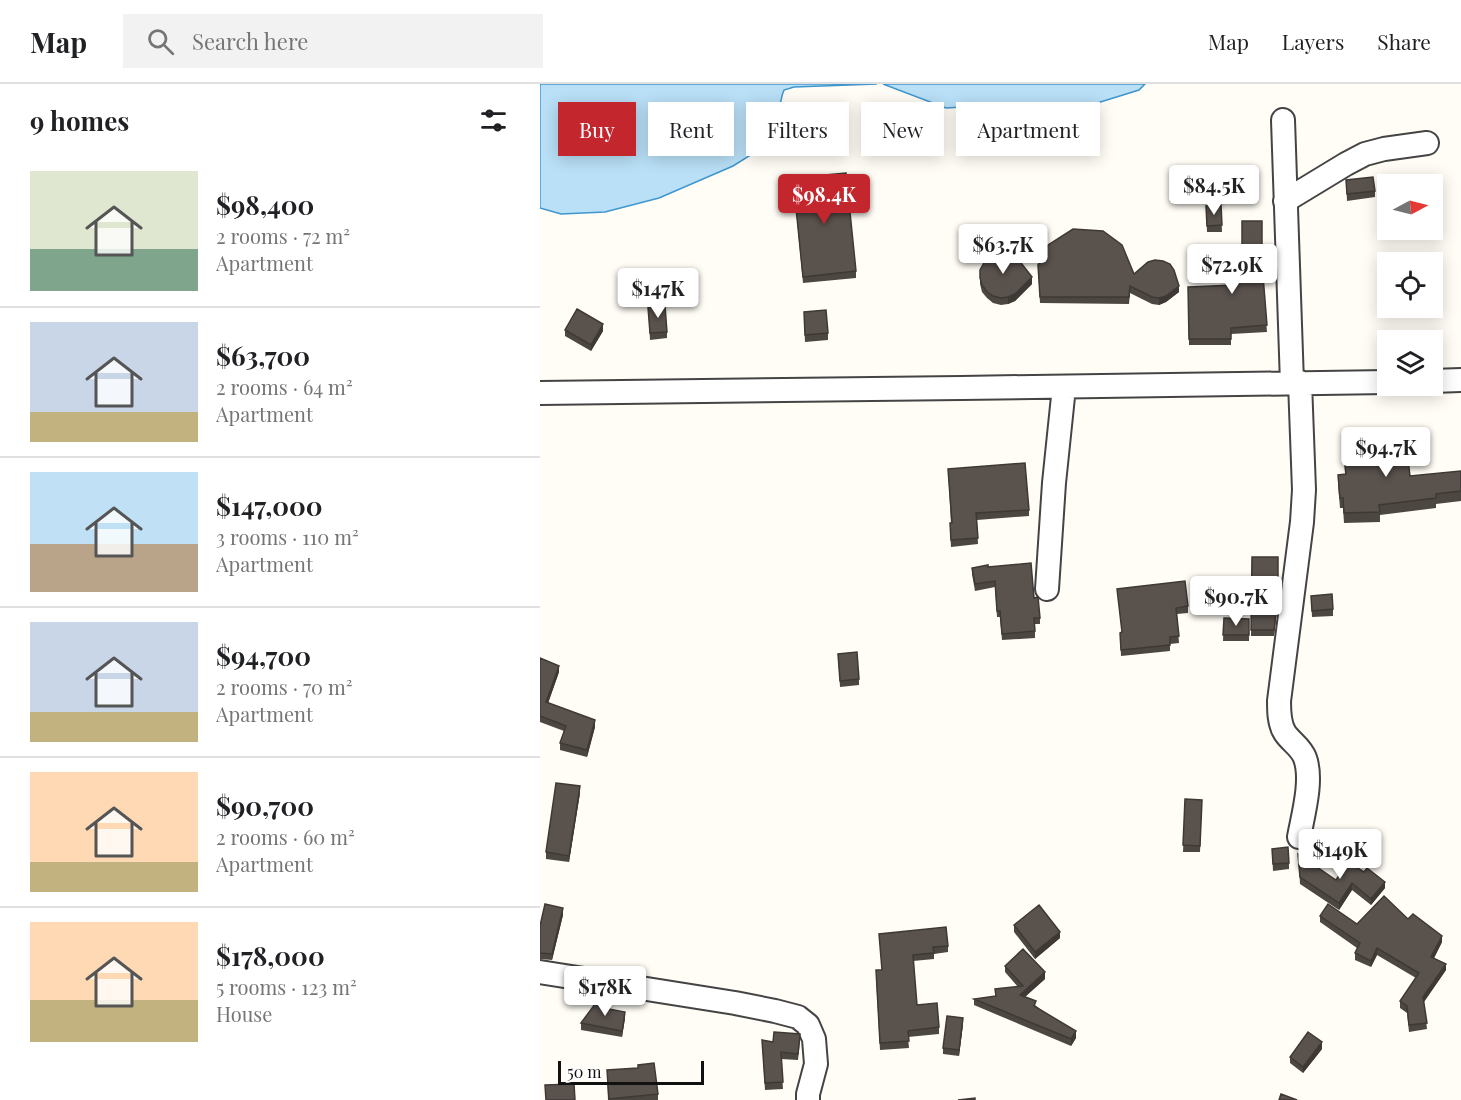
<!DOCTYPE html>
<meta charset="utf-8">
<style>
body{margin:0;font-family:"Playfair Display",serif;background:#f2f2f2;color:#202124;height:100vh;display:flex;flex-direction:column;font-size:22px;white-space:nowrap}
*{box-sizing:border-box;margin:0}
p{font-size:20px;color:#757577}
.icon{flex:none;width:33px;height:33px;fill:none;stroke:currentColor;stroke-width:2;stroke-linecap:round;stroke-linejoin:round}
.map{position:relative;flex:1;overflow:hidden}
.sheet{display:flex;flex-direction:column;background:#fff;width:540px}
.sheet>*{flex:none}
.top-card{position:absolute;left:18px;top:18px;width:570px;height:54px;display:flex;gap:12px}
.needle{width:39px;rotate:83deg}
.controls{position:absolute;left:837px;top:90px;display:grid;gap:12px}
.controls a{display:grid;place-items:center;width:66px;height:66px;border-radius:0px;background:#fff;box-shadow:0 3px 15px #0003;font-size:30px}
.scale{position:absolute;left:18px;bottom:15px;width:146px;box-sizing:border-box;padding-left:6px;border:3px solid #111;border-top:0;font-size:16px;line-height:21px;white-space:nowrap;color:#111;-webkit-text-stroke:4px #fff;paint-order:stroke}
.price{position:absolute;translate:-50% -51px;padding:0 14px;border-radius:6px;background:#fff;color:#222;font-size:20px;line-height:39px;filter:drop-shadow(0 2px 3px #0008)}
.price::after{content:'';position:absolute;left:50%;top:36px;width:18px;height:14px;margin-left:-9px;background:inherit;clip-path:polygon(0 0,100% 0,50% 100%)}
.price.active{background:#c4262e;color:#fff}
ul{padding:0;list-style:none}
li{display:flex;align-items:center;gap:18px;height:150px;padding:0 30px}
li+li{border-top:2px solid #e0e0e0}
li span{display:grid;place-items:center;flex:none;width:168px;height:120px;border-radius:0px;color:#555}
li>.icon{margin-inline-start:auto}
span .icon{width:72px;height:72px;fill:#fffc;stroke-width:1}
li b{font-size:26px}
h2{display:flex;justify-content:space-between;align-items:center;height:72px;padding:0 30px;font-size:26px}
.pill{padding:0 21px;border-radius:0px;background:#fff;box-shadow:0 3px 15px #0003;font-size:21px;line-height:54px}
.pill.active{background:#c4262e;color:#fff}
header{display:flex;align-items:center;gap:36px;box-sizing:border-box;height:84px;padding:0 30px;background:#fff;border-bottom:2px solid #e0e0e0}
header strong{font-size:28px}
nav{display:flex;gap:33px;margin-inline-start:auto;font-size:21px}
.search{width:420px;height:54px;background:#f2f2f2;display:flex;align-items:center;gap:15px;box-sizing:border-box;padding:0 21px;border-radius:0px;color:#757577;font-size:22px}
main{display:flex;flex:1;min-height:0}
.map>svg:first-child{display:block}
.water{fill:#b9e0f7;stroke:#3f96cf;stroke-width:1.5}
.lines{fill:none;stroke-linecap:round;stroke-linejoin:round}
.minor-casing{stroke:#444;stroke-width:26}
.minor{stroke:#fff;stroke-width:22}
.wall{fill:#4d4742}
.shaded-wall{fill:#3f3936}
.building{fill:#5a524d;stroke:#3f3936;stroke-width:1.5}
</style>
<header>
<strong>Map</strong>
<div class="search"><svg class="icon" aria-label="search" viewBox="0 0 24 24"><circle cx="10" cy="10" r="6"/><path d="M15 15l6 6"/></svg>Search here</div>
<nav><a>Map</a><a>Layers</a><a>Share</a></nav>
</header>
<main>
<section class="sheet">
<h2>9 homes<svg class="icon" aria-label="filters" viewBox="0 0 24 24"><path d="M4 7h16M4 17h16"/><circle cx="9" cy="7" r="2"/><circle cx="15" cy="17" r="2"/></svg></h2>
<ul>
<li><span style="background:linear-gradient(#dfe7d0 65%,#7fa58c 0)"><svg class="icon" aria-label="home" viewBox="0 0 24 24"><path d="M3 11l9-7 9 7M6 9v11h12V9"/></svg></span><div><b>$98,400</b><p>2 rooms · 72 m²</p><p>Apartment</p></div></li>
<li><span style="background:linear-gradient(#c9d6e8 75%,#c2b280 0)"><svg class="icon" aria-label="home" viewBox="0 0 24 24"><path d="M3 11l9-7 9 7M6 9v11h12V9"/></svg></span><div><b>$63,700</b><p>2 rooms · 64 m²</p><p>Apartment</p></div></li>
<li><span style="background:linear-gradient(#bfe0f5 60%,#b9a48a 0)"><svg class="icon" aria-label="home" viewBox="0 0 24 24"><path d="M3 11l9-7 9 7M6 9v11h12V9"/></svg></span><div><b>$147,000</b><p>3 rooms · 110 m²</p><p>Apartment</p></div></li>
<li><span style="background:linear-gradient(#c9d6e8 75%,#c2b280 0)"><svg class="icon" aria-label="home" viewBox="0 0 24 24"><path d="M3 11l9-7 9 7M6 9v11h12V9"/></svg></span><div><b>$94,700</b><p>2 rooms · 70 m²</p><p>Apartment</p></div></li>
<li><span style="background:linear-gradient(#ffd9b3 75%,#c2b280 0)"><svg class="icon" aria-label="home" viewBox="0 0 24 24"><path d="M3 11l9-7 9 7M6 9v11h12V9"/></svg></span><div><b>$90,700</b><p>2 rooms · 60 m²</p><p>Apartment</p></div></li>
<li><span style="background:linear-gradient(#ffd9b3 65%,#c2b280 0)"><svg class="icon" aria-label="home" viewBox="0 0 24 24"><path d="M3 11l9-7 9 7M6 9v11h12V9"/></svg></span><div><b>$178,000</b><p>5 rooms · 123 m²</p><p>House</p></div></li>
</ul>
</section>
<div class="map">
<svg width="921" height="1016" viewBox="0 0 921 1016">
<rect width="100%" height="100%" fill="#fffdf5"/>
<path class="water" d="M0,0H337L254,3L244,6C237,22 241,39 236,55L193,82L119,114L65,128L21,130L0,124Z
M343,0H605L599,6L554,20L491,19L406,24Z"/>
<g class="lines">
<defs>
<path id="minor" d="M743,36L752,299
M745,117L806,80L825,70L844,65L887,59
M892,297L921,296
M0,309C283,306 565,302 848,298
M507,505L514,399L524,303
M759,753C763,731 773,696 765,674C761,663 751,658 745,649C739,640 739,627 739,617L762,438L764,406L760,298
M0,888L195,919L235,927L258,933L268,941L274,955L276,980L268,1010V1016"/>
</defs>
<use href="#minor" class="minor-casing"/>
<use href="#minor" class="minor"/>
</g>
<path class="wall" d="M253,94L316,187V194L263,199Z
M806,96L835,107V113L807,117Z
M681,121L682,148H667L666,122Z
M722,179L727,248L691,250V261H649L648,203L695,201L702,190Z
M498,181L594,190L639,208L626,218L619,221L612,220L590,209L589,220L500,219Z
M440,186L492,200L475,217L468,220L461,221L453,219L447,214L442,208L440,200Z
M108,223L127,248V254L110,256Z
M264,234L288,249V256L265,258Z
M25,246L63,247L51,267L25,252Z
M803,359L860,376L870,392L921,387V417L896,420V424L840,431V438L804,439L803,424H800L798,401V391L805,390Z
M408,385L489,426V432L437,436L438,460L411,463L410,445L411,439Z
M712,473H738V517L734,552H711Z
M448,483L494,514L500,534V540H495V554L462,556L460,533H457L455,503L435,507L432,490V484Z
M577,505L648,522V529L637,530L639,559L630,560V567L581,572L580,549L582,548Z
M771,512L793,525V532L772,533Z
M684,534L709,535V557H683Z
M298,570L319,595V601L300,603Z
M0,574L19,588L8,619L55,643L47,673L20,666V659L24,647L0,638Z
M40,709L29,778L6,775V768Z
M645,715L662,716L660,768H643Z
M732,765L749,779V785L733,787Z
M758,770L796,796L845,804L831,821L812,806L799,826L760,800Z
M23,831L12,876L0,875V842Z
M780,832L817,840L868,835L902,858L894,874L906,886L884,918L887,945L869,948L867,929L860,924V917L876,894L837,871L831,883L815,876V869L817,864L780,838Z
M474,841L520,854L495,875L474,848Z
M339,850L408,862V868L394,870V875L373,877L377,921L399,943V950L368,953L369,964L340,966L336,893L342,886Z
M465,882L505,895L485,913L536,954L531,962L434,921V915L456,912L455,905L478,903L465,888Z
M69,925L85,934L82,953L41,946V939Z
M423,940L419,972L403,970V964Z
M222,956L233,958L260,957L258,976L241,975L243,1005L225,1006Z
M782,965L763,989L750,979V973Z
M67,993L118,1010V1016H68Z"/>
<path class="shaded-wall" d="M492,193V200L475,217L468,220V213Z
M639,202V208L626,218L619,221V214Z
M63,240V247L51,267V261Z
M738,510V517L734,552V546Z
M19,582V588L6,625V618Z
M55,636V643L47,673V666Z
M40,702V709L29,778V772Z
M845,798V804L831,821V815Z
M812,799V806L799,826V819Z
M23,824V831L12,876V870Z
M520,848V854L495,875V868Z
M902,852V858L891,880V873Z
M837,864V871L831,883V877Z
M906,880V886L883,919V913Z
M505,888V895L480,917V911Z
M85,928V934L82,953V947Z
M423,934V940L419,972V966Z
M536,947V954L531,962V955Z
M782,958V965L763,989V983Z"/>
<path class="building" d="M306,89L316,187L263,193L253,94Z
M833,93L835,107L807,110L806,96Z
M681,121L682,141L667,142L666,122Z
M702,137H722V179L727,241L691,244V255H649L648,203L695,201V191L702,190Z
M533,145L563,147L582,161L594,190L608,178L615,176L623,177L630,180L634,186L639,202L626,212L619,214L612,213L590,202L589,213H500L498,181L508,161Z
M456,169H464L472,171L478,175L492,193L475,210L468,213L461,214L453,212L447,208L442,201L440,194V186L444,179L449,173Z
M125,222L127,248L110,249L108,223Z
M37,225L63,240L51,261L25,246Z
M286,226L288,249L265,251L264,228Z
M858,353L860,376L868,375L870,392L921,387V407L896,410V414L839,421L840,428L804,429L803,414H800L798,391L806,390L803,359Z
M485,379L489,426L436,429L438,454L411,456L410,439H412L408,385Z
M712,473H738V510L734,546H711Z
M491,479L494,514L498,513L500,534H494L495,547L462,550L460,527H457L455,497L435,500L432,484L448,481V483Z
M645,497L648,522L636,524L639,552L630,553V561L581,566L580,549L582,548L577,505Z
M792,510L793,525L772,527L771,512Z
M684,534L709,535V551H683Z
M317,568L319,595L300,597L298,570Z
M0,574L19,582L6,618L55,636L47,666L20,659L26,642L0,632Z
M16,699L40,702L29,772L6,768Z
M645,715L662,716L660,762L643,761Z
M748,763L749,779L733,780L732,765Z
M758,770L796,796L808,778L824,788L827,784L845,798L831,815L812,799L799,819L760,793Z
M844,812L868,835L873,830L902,852L891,873L906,880L883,913L887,939L869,941L867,922L860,917L879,889L837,864L831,877L815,869L820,859L780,832L788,820L817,840Z
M5,820L23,824L12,870L0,869V842Z
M499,821L520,848L495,868L474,841Z
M406,843L408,862L393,863L394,869L373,871L377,921L397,919L399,943L368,947L369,957L340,959L336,886H342L339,850Z
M483,865L505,888L480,911L496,917L494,922L536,947L531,955L434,915L456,912L455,905L483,902L465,882Z
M58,916L69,925L85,928L82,947L41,939Z
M407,932L423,934L419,966L403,964Z
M234,948L260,950L258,970L241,968L243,998L225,999L222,956L233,958Z
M768,948L782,958L763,983L750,973Z
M114,979L118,1010L69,1015L67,986L98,984V981Z
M34,1000L35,1016H6L5,1001Z
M741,1010L757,1016H739Z
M435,1014V1016H418Z"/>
</svg>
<div class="controls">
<a><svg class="needle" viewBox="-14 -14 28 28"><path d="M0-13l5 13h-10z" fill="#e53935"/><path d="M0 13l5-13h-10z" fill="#757577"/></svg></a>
<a><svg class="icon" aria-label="locate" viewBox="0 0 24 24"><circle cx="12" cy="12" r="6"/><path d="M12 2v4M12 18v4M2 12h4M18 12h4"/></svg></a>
<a><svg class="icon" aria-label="layers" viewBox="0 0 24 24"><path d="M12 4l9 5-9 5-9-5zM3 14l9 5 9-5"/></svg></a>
</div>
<div class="scale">50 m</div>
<b class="price" style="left:674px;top:132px">$84.5K</b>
<b class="price active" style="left:284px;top:141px">$98.4K</b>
<b class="price" style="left:463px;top:191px">$63.7K</b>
<b class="price" style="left:692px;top:211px">$72.9K</b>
<b class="price" style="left:118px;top:235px">$147K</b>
<b class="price" style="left:846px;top:394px">$94.7K</b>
<b class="price" style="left:696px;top:543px">$90.7K</b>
<b class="price" style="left:800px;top:796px">$149K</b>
<b class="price" style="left:65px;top:933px">$178K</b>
<div class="top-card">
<a class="pill active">Buy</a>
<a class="pill">Rent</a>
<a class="pill">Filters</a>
<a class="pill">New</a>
<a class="pill">Apartment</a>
</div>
</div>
</main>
